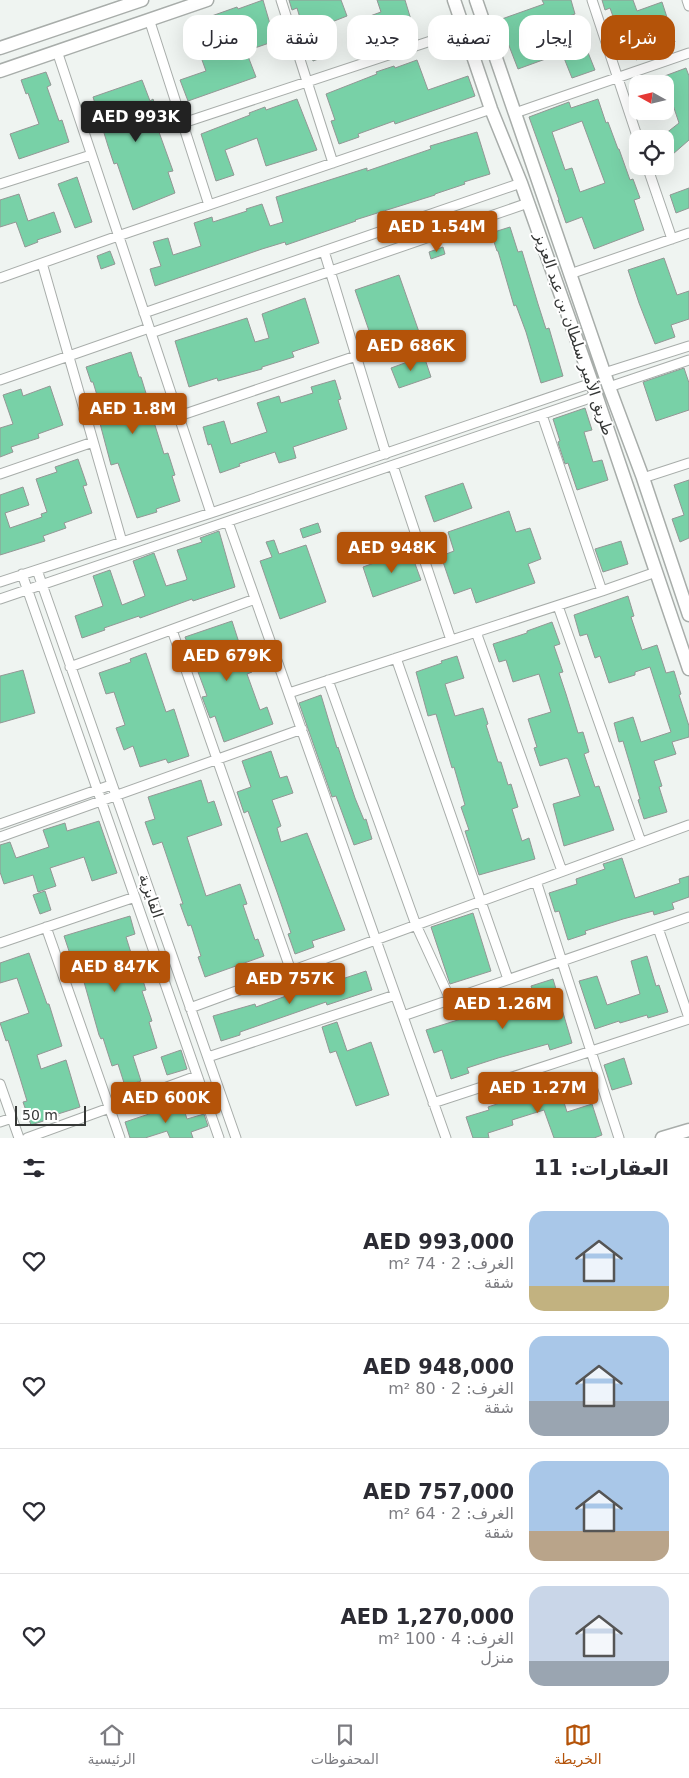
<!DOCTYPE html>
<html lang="ar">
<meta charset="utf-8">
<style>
body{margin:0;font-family:"DejaVu Sans",Vazirmatn,sans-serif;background:#f2f2f3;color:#2b2b33;direction:rtl;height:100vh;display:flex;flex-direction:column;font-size:19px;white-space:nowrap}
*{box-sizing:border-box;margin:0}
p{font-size:16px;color:#7c7c81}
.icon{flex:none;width:28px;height:28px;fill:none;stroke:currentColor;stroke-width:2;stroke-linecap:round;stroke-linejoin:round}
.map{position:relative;height:1138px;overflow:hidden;direction:ltr}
.drawer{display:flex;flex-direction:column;background:#fff;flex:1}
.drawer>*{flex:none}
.guide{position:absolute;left:15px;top:15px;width:660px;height:45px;direction:rtl;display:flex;gap:10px}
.needle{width:32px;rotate:278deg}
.tools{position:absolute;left:629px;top:75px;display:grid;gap:10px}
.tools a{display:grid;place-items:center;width:45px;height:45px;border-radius:10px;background:#fff;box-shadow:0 5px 20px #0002;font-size:25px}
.scale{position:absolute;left:15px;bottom:12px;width:71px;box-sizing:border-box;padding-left:5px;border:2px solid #353736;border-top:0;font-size:14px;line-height:18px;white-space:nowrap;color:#353736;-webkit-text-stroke:4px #fff;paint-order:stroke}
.price{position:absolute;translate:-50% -42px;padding:0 11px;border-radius:5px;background:#b45309;color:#fff;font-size:16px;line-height:32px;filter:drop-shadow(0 1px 2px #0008)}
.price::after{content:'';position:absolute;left:50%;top:30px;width:15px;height:11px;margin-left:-8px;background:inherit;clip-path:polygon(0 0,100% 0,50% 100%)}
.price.on{background:#222;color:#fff}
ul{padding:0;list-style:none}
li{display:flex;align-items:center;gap:15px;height:125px;padding:0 20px}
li+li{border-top:1px solid #e1e1e2}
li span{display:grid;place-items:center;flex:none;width:140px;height:100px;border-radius:15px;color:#555}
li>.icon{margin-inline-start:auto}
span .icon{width:60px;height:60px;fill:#fffc;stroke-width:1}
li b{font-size:21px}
h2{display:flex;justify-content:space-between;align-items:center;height:60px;padding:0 20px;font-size:21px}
.tag{padding:0 18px;border-radius:15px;background:#fff;box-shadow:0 5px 20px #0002;font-size:18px;line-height:45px}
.tag.on{background:#b45309;color:#fff}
.menu{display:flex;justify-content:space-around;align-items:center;height:70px;border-top:1px solid #e1e1e2;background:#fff;font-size:14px;color:#7c7c81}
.menu a{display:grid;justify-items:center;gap:2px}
.menu .on{color:#b45309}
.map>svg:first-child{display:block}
.building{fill:#78d1a7;stroke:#939795;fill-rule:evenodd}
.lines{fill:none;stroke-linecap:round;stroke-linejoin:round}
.street-casing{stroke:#a8adaa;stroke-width:11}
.secondary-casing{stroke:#a8adaa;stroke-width:15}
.street{stroke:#fff;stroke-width:9}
.secondary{stroke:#fff;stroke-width:12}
.labels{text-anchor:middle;stroke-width:4;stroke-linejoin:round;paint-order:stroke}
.street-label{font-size:15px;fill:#353736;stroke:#fff}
</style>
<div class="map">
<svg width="689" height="1138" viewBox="0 0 689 1138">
<rect width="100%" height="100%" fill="#eff4f1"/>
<path class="building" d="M263,0L275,41L246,51L256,77L188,101L180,80L206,71L189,24L237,7L238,9Z
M289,0H341L347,16L319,27L329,55L313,61L297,8L292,10Z
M377,0H405L412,23L384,32L385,35L367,42L359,20L381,12Z
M542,0H571L575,14L543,25L548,41L579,30L595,70L572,78L562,53L518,69L499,20L544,4Z
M602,0H633L637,11L662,2L675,42L650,51L651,54L636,60L627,33L620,36L610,8L605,10Z
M417,60L428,90L468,76L475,96L395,124L394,121L358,134L359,137L339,144L331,121L335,120L326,94L377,74L376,72L394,66L395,68Z
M686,68L689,76V140L665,161V134L679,123L666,84L646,83Z
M46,72L51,85L47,87L59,121L62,120L69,142L19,159L10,134L39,124L28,93L26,94L21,80Z
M142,80L150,101L153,99L160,119L155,121L173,171L168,172L175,193L133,210L117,163L114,164L108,146L93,97Z
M297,99L317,150L266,166L257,138L225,150L234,175L216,181L201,134L250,115L249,113L265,107L266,110Z
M598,99L606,123L608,122L618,149H619L630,180L633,179L640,198L634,200L644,230L594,249L582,217L566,223L558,200H559L529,117L569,102L571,108ZM582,121L605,183L580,192L572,168L565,170L552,132Z
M477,132L490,174L464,182L465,184L435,194V195L355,220L356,221L286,245L285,242L262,249L155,286L150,269L161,266L153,242L168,238L173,255L201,246L194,223L212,217L213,222L247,211L246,209L262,204L270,226L283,222L276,197L367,168V171L431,149L430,146Z
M77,177L92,222L75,228L58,184Z
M689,188V208L676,213L670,195Z
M19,194L28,221L54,212L61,232L37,240L38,242L25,247L16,222L0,227V200Z
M510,227L518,252L522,251L538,304L546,329L549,328L563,376L541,383L526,332L516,305L514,306L498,251H497L491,233Z
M443,247L445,254L431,259L429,252Z
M110,251L115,264L101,269L97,256Z
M664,258L677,295L689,291V319L671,325L675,337L655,344L639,303L628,270Z
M399,275L419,332L375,348L355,290Z
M305,298L319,343L292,352L294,357L262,367V369L218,381L217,378L189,387L175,341L247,318L255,342L269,338L262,314Z
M131,352L139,377H141L149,403H151L156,418L153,419L164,454L168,453L175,475L172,476L180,501L156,509L157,512L137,518L118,463L111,465L98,416L103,415L93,382H91L86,367Z
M424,356L431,377L399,388L391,368Z
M684,368L689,383V410L656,421L643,382Z
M335,380L341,399L338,400L347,429L293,447L296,458L279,463L275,452L239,464L240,466L220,473L211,444L208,445L203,427L224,421L231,444L267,432L257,403L279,396L281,403L313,393L311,387Z
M50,386L63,425L38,434L39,438L11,447L13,452L0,457V428L13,424L3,395L21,389L23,396Z
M585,408L592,430L584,432L593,462L602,460L608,480L577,490L568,463L565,464L559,446L558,442L560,441L553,419Z
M78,459L87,485L83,486L92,513L64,523L66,528L43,536L45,541L0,555V495L23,487L29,505L5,513L10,528L42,517L41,514L47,512L36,479L57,472L55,467Z
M689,480V538L680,542L672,519L684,515L674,485Z
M463,483L472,508L434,522L425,496Z
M509,511L516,532L530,528L541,559L528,564L535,583L476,603L471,588L454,594L441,556L454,551L448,532Z
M318,523L321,532L303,538L300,529Z
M219,531L235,587L193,601L192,599L140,618L139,616L104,628L105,630L82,638L75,616L103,606L93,576L110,570L122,605L145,596L133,561L154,553L166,586L186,580L187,579L177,550L202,542L200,538Z
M274,540L279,554L306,545L326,602L280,619L260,561L272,557L266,542Z
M621,541L628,564L603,572L595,549Z
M410,550L421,580L373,597L363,567Z
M628,596L634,616L631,617L642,650L657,645L666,673L674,671L681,694L679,695L689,726V737L672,742L676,754L654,761L662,786L659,787L667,812L644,819L638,800L640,799L632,771L623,741L619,742L614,723L633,717L641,742L671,732L650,667L635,672V675L609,683L600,656L595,658L587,634L580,636L574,615Z
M232,621L243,655L246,654L252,672L247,674L260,710L267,707L273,724L224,742L215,716L210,718L202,697L207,696L185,637Z
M552,622L560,644L554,646L563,672L559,673L566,694L578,733L583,732L589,752L584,754L595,787L599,786L614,830L564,846L553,804L580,796L568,759L566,758L540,766L534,748L537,747L528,719L551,712L539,674L513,682L506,660L499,662L493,644L527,633V631Z
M146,653L166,712L174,709L189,756L168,763L166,759L140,767L133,746L124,750L116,728L125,725L114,692L106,694L99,673L131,662L130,659Z
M457,656L464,678L445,684L455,716L483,708L488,724L486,725L498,762H501L508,785L511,784L518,807L512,809L522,841L529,838L535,859L479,875L465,831L469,830L461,807L465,805L454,767L452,768L436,714L428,716L416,672L442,663L441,661Z
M23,670L35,713L0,723V676Z
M321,695L337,748L338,747L355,798L364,820L366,819L372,839L354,845L336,796L332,797L299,703Z
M271,751L280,778L287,776L293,793L272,800L281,826L277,828L281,842L307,833L345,930L312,941L314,947L295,954L288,934L291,933L277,892L248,811L244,813L237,792L251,787L242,761Z
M201,780L208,803L214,801L222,825L187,837L206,896L240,884L247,904L243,905L255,940L258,939L264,956L205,977L198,957L201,956L191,925L188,926L180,904H183L162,842L153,845L145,822L155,819L148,797Z
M99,821L117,873L92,881L84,857L50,868L56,886L38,892L33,875L4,884L0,872V845L10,842L16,858L49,847L43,830L65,823L67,831Z
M622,858L635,898L680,883L679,879L689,876V897L672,903L674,909L654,915L653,911L623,919L585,931L586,934L568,940L559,911L555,912L549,893L577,884L576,879L605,869L603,864Z
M45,891L51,910L40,914L33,895Z
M473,913L491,971L450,984L431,927Z
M130,916L135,934L126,937L137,972L140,971L146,990L142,991L152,1021L149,1022L157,1048L133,1056L141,1081L125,1086L118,1064L112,1066L103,1038L101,1039L99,1035L84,982H83L74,956L71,957L64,936Z
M29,953L47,1004H49L62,1046L37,1055L41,1069L66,1060L80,1107L58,1114L59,1116L31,1125L23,1102L27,1101L20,1078L8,1040L6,1041L0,1023L29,1013L17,978L0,983V963Z
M647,956L656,986L659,985L668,1012L648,1018L647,1015L620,1023L619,1021L595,1029L579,981L597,976L607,1005L640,994L631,961Z
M366,971L372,990L327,1005L326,1002L240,1032V1035L221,1041L213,1016L255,1004L256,1007L338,977L339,980Z
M553,979L572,1043L550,1050L548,1044L498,1058L467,1068L469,1073L451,1079L442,1050L434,1053L426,1030L461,1019V1017L482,1010L481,1008L533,991L531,986Z
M337,1022L347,1051L371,1042L389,1095L356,1106L336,1051L330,1053L322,1027Z
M181,1050L187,1069L167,1075L161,1057Z
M624,1058L632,1084L612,1090L604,1065Z
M556,1077L567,1112L592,1104L602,1135L594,1138H554L544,1110L512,1120L513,1125L488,1133L489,1138H473L466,1117L489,1110L488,1107L538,1090L536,1084Z
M182,1103L187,1119L204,1114L208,1126L191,1132L193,1138H170L167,1131L145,1138H130L125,1122Z"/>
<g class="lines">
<defs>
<path id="street" d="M281,0L333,163
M592,0L638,139
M687,0L689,6
M149,19L209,205
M57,51L211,513
M515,113L689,53
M183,123L464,30
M647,166L672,239
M0,184L91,155
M324,251L386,454
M42,263L122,542
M570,274L689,233
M0,278L118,236L491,109
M144,313L521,183
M151,333L528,203
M604,373L689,346
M0,380L149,328
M609,387L689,360
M542,415L602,591
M179,416L356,356
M393,466L451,640
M0,474L93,442
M643,478L689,463
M228,522L446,1138
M37,570L236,1138
M22,574L219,1138
M0,582L217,511L592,383
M0,599L596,396
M558,606L641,842
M172,630L291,971
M476,632L562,871
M396,658L508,979
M70,667L255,599
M328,680L416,925L450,999
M289,693L602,591L656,572
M0,824L111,785
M0,837L302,729
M536,881L619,1138
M46,927L120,1138
M658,928L689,1018
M0,943L135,897
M190,1008L689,825
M403,1016L689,917
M208,1057L395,995
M0,1084L19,1138
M433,1103L689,1019
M0,1122L12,1118
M27,1138L197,1076"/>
<path id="secondary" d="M454,0L491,109L521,183L592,383L689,669
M476,0L609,387L643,478L689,615
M0,48L142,0
M0,71L207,0
M662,1138L689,1130"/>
</defs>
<use href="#street" class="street-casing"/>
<use href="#secondary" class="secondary-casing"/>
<use href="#street" class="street"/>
<use href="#secondary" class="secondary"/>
</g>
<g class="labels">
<g class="street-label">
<text transform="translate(574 334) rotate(71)" y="5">طريق الأمير سلطان بن عبد العزيز</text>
<text transform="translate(151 896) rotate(71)" y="5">الفايزية</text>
</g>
</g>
</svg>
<div class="tools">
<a><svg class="needle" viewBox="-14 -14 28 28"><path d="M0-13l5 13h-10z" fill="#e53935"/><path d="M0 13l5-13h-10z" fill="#7c7c81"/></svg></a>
<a><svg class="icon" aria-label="locate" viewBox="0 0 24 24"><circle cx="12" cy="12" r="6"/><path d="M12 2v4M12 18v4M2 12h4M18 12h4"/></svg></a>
</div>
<div class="scale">50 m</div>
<b class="price on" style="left:136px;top:143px">AED 993K</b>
<b class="price" style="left:437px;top:253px">AED 1.54M</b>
<b class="price" style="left:411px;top:372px">AED 686K</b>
<b class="price" style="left:133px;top:435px">AED 1.8M</b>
<b class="price" style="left:392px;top:574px">AED 948K</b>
<b class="price" style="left:227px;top:682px">AED 679K</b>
<b class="price" style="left:115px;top:993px">AED 847K</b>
<b class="price" style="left:290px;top:1005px">AED 757K</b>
<b class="price" style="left:503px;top:1030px">AED 1.26M</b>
<b class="price" style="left:538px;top:1114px">AED 1.27M</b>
<b class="price" style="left:166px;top:1124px">AED 600K</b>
<div class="guide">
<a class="tag on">شراء</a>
<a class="tag">إيجار</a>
<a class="tag">تصفية</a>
<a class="tag">جديد</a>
<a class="tag">شقة</a>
<a class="tag">منزل</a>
</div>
</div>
<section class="drawer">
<h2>العقارات: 11<svg class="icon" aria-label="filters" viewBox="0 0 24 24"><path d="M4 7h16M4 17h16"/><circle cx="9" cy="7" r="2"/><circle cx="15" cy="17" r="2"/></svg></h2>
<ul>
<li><span style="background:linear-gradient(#a9c7e8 75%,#c2b280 0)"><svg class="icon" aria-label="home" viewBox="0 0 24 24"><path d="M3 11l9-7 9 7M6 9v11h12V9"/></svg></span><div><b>AED 993,000</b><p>الغرف: 2 · 74 m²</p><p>شقة</p></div><svg class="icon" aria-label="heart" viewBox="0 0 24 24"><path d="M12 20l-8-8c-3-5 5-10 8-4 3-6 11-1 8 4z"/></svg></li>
<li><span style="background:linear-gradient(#a9c7e8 65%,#9aa5b1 0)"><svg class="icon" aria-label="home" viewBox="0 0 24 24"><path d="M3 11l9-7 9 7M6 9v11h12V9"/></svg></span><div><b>AED 948,000</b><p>الغرف: 2 · 80 m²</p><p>شقة</p></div><svg class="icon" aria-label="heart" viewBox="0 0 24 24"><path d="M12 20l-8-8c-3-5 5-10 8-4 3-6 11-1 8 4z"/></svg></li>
<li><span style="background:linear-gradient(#a9c7e8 70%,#b9a48a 0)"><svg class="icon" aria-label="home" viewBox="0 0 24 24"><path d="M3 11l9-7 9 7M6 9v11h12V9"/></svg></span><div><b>AED 757,000</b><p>الغرف: 2 · 64 m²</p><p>شقة</p></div><svg class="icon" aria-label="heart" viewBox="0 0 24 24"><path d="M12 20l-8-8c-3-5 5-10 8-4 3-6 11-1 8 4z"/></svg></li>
<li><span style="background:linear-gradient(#c9d6e8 75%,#9aa5b1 0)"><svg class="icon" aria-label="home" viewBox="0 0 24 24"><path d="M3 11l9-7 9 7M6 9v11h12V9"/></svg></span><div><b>AED 1,270,000</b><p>الغرف: 4 · 100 m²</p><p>منزل</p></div><svg class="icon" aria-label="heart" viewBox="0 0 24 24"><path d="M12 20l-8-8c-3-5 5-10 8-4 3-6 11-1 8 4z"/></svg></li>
</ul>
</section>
<nav class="menu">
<a class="on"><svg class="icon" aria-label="map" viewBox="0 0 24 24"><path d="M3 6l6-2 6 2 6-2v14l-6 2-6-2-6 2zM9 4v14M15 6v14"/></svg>الخريطة</a>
<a><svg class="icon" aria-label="saved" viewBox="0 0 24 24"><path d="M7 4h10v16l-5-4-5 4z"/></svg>المحفوظات</a>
<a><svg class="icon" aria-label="home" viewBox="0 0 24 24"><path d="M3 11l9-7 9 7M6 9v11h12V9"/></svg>الرئيسية</a>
</nav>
